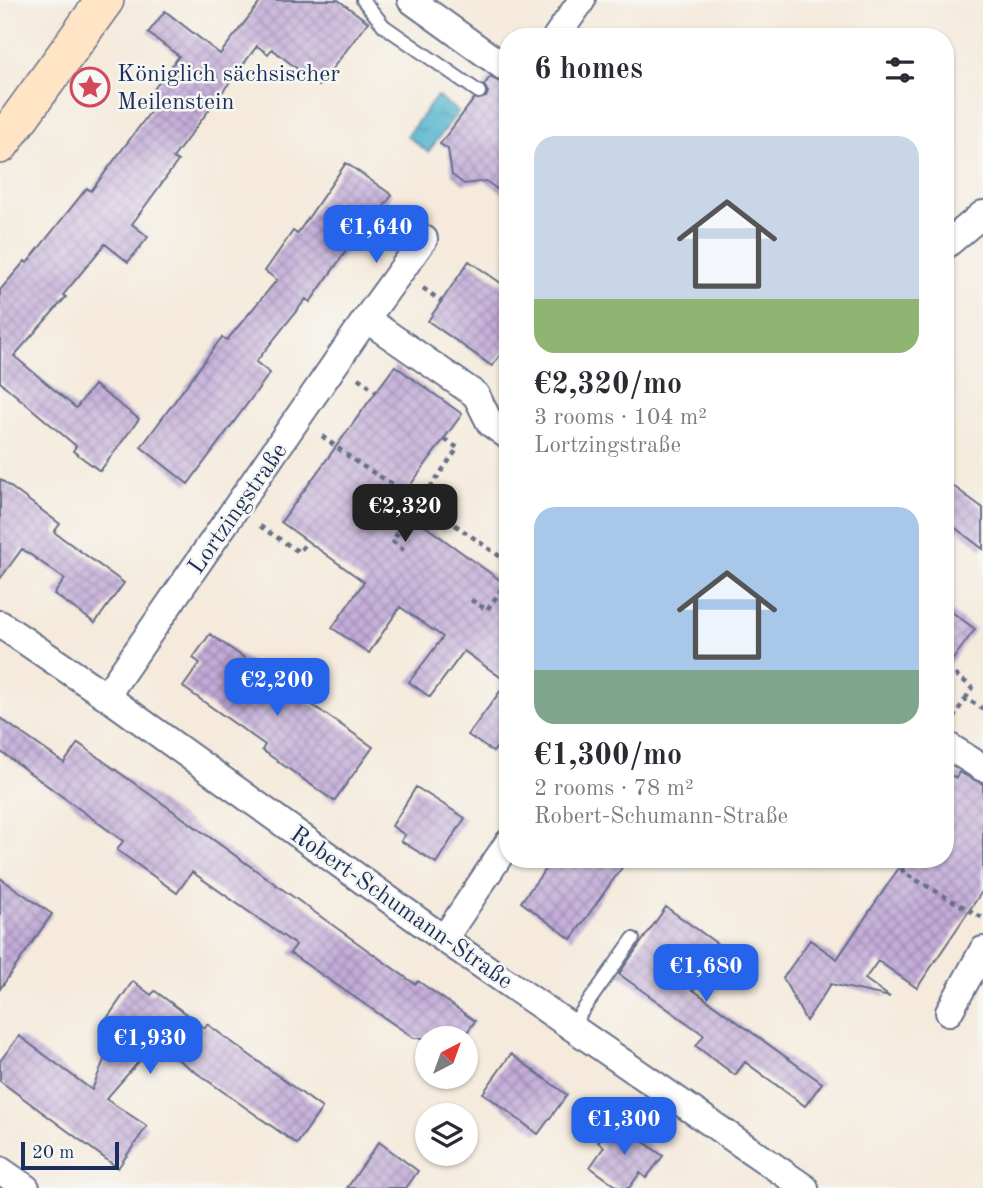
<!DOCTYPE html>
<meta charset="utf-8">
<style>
body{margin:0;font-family:"Old Standard TT",serif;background:#f7f7f7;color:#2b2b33;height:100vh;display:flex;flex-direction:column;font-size:26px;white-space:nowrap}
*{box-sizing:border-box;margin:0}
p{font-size:23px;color:#7c7c81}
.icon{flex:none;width:38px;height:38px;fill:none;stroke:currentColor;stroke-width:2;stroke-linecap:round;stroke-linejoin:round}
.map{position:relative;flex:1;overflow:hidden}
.panel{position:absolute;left:499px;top:28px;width:455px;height:840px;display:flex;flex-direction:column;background:#fff;border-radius:28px;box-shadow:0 2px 5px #0004}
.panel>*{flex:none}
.needle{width:46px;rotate:41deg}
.tools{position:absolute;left:415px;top:1026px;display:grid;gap:14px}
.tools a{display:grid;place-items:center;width:63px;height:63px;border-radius:50%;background:#fff;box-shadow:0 2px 5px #0004;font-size:35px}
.scale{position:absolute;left:21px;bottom:18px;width:98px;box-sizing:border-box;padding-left:7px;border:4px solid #1b2f5e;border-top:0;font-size:19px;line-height:24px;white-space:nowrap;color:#1b2f5e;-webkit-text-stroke:5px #f6f6f2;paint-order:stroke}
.price{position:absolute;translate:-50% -60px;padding:0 16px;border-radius:14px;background:#2563eb;color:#fff;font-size:23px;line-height:46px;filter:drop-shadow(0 2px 4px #0008)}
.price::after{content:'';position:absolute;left:50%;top:42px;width:21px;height:16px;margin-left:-10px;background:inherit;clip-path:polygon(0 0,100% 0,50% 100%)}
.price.active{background:#222;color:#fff}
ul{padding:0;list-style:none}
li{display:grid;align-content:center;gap:14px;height:371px;padding:0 35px}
li span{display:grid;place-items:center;height:217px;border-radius:21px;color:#555}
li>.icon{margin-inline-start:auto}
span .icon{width:126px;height:126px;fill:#fffc;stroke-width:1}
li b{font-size:30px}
h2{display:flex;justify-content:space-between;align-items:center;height:84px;padding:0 35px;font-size:30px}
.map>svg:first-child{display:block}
.water{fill:url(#water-ripples);stroke:#357196;stroke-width:2}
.building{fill:url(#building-cross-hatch)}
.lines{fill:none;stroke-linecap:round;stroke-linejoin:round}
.service-casing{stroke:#67708a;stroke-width:16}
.minor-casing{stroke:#67708a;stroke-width:30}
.secondary-casing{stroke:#67708a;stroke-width:40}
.path{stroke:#67708a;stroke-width:4.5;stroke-dasharray:5 5;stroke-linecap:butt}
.service{stroke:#fff;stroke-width:12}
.minor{stroke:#fff;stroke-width:26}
.secondary{stroke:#ffe4c6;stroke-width:37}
.labels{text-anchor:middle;stroke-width:5;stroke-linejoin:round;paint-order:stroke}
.poi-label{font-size:24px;fill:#1b2f5e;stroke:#f6f6f2;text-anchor:start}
.street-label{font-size:24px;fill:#1b2f5e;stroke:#f6f6f2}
</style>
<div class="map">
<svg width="983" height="1188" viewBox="0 0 983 1188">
<defs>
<pattern id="water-ripples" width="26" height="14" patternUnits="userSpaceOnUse" patternTransform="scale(1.75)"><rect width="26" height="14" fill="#4fb3cd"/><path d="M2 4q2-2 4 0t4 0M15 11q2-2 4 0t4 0" fill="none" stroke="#4192aa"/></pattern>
<pattern id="building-cross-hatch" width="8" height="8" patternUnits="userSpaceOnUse" patternTransform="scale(1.75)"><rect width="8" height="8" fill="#c3acd8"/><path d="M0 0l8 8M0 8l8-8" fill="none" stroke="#9e8cb2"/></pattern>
</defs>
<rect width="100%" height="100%" fill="#f6f6f2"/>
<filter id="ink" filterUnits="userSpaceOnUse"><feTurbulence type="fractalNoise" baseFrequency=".0143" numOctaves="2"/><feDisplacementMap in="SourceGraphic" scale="14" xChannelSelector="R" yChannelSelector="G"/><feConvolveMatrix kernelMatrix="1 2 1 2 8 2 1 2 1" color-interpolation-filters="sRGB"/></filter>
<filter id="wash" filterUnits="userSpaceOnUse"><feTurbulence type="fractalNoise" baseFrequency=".00686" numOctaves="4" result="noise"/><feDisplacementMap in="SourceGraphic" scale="28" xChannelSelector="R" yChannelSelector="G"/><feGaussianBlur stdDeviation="1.57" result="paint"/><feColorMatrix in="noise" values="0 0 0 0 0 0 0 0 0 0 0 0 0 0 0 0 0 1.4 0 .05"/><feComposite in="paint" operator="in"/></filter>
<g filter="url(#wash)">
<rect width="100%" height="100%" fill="#f5eadb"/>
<path class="water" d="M437,96L458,112L428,152L407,136Z"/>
<g id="blocks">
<path class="building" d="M262,0H338L368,22L319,86L272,49L268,54L257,46L173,158L178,161L132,224L148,237L128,262L105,244L63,295L66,297L14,356L76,408L94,385L139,419L100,471L73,451L76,446L0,382V290L25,261L27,263L87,188L91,191L160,99L151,93L179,56L148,33L165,11L220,54Z
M490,77L508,86V197L486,181L464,184L452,175L448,149L440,144L474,99L486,97L488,92L484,85Z
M346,163L392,195L365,233L361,230L310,302L306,299L256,362L270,373L188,484L141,447L222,337L227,340L277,280L265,271L293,231L297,234Z
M469,261L508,288V344L492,366L428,321Z
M395,366L462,414L396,505L508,586V732L493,752L468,735L507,682L464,651L430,697L409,682L443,637L400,607L369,653L332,628L364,582L281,522Z
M0,479L60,524L54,532L124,583L95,623L54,594L65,579L22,549L0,579Z
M945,480L983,508V549L945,520Z
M945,607L975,629L945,670Z
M210,634L373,747L334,801L262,750L265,745L183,687L200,663L193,658Z
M0,718L64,763L78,743L415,984L418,981L475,1021L463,1038H414L290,953L296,945L192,872L177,893L117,850L123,841L0,751Z
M945,772L956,778L959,772L983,784V890L917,988L878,961L865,979L890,997L831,984L806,1021L783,978L810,940L837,959L905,859H945Z
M416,787L465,818L436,863L401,841L405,835L392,826Z
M553,859H628L571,939L521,902Z
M0,878L52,914L0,989Z
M666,907L719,945L689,987L822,1083L805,1106L745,1062L735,1075L696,1046L704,1035L619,974Z
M133,981L151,995L155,991L205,1028L207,1024L322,1108L297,1144L167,1052L164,1056L159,1051L149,1064L141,1059L106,1099L147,1126L118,1168L0,1081V1061L19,1036L92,1090L113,1037L101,1027Z
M511,1054L567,1095L538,1134L483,1093Z
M614,1120L663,1156L646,1178L640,1173L629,1188H619L590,1167L604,1147L598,1142Z
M379,1142L418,1171L406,1188H347Z"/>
</g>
</g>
<g filter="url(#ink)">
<use href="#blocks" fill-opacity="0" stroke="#67708a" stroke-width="2"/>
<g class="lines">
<defs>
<path id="service" d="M363,0L384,26L479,92
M571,1027L633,939"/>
<path id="minor" d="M411,0L508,70
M556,37L582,0
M945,246L983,214
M366,319L424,239
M0,624L106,696L444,939L805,1188
M106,696L366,319L476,395L490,423L508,436
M945,744L983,768
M444,939L508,843
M949,1012L983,950
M0,1170L26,1188"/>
<path id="secondary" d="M0,145L105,0"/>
</defs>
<use href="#service" class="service-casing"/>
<use href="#minor" class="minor-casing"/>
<use href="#secondary" class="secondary-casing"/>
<path class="path" d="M423,288L442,302
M507,344L508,345
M358,378L377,392
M322,436L359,464L421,501L508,562
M260,526L299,552L308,541
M404,550L392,541L458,448L444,439
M471,600L487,610L508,580
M947,668L972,687L966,698L983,709
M508,693L504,699L508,701
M953,718L966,698
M897,859L904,873L983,918"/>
<use href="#service" class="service"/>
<use href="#minor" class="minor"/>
<use href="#secondary" class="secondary"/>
</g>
</g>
<defs>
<symbol id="sight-ring" viewBox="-11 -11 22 22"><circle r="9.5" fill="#f6f6f2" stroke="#d1495b" stroke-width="1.5"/><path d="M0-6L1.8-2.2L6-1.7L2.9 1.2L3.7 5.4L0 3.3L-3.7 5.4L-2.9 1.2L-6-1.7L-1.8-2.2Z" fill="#d1495b"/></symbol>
</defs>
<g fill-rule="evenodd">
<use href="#sight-ring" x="68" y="65" width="44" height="44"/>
</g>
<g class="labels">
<g class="poi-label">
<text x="117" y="81">Königlich sächsischer<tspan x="117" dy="28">Meilenstein</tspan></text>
</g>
<g class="street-label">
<text transform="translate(237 508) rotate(-55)" y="8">Lortzingstraße</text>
<text transform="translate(402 907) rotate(35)" y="8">Robert-Schumann-Straße</text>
</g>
</g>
</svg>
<div class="tools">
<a><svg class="needle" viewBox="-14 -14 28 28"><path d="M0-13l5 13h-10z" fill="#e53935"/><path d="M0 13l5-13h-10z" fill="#7c7c81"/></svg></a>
<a><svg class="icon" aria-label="layers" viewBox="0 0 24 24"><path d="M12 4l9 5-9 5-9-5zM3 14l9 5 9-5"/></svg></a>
</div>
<div class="scale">20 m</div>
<b class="price" style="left:376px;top:265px">€1,640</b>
<b class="price active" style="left:405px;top:544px">€2,320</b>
<b class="price" style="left:277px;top:718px">€2,200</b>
<b class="price" style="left:706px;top:1004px">€1,680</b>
<b class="price" style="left:150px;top:1076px">€1,930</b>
<b class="price" style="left:624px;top:1157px">€1,300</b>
<section class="panel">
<h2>6 homes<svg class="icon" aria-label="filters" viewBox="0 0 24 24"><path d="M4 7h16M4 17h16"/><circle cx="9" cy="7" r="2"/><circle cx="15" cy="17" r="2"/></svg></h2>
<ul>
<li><span style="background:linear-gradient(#c9d6e8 75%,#8fb573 0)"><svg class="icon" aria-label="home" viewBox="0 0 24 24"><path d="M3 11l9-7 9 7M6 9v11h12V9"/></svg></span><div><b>€2,320/mo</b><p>3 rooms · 104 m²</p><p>Lortzingstraße</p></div></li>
<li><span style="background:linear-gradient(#a9c7e8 75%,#7fa58c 0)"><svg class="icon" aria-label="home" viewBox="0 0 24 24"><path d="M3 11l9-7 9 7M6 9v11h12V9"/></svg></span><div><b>€1,300/mo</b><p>2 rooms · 78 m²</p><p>Robert-Schumann-Straße</p></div></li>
</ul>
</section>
</div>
